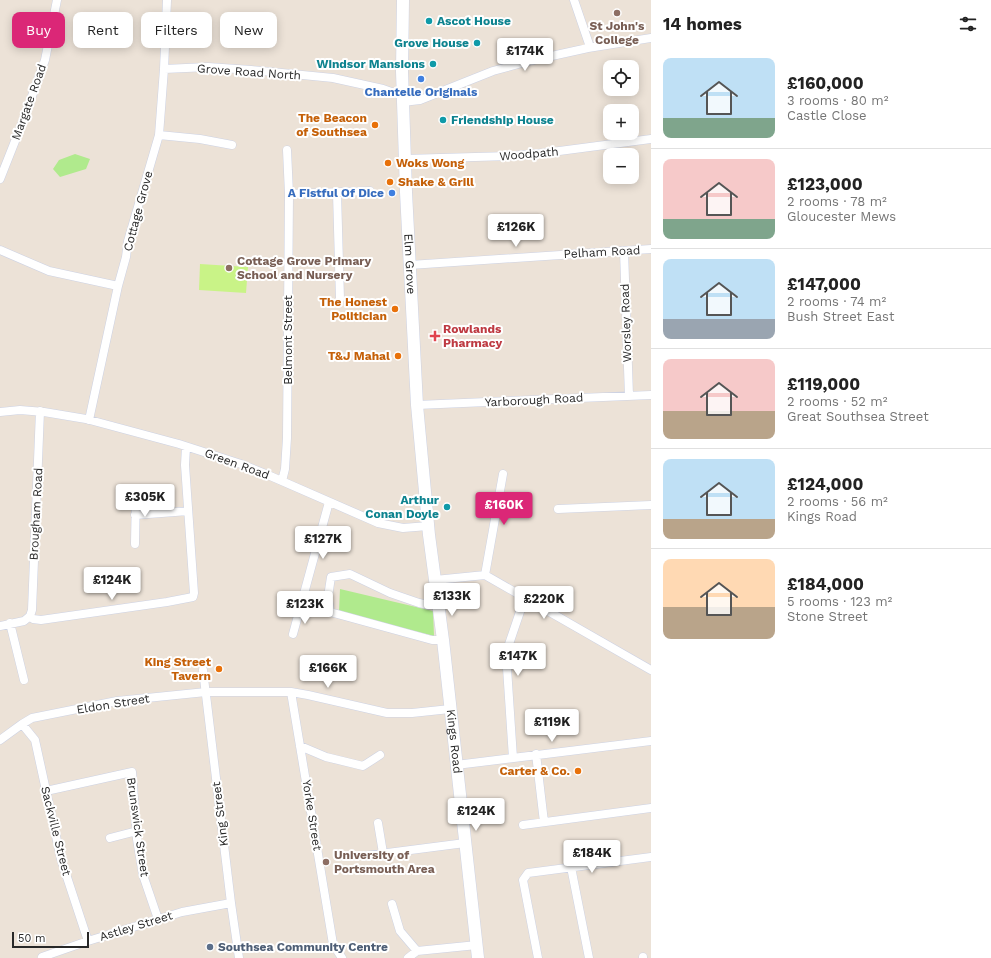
<!DOCTYPE html>
<meta charset="utf-8">
<style>
body{margin:0;font-family:"Work Sans",sans-serif;background:#f6f6f6;color:#222;height:100vh;display:flex;flex-direction:column;font-size:15px;white-space:nowrap}
*{box-sizing:border-box;margin:0}
p{font-size:13px;color:#767676}
.icon{flex:none;width:22px;height:22px;fill:none;stroke:currentColor;stroke-width:2;stroke-linecap:round;stroke-linejoin:round}
.map{position:relative;flex:1;overflow:hidden}
.details{display:flex;flex-direction:column;background:#fff;width:340px}
.details>*{flex:none}
.top-card{position:absolute;left:12px;top:12px;width:380px;height:36px;display:flex;gap:8px}
.tools{position:absolute;left:603px;top:60px;display:grid;gap:8px}
.tools a{display:grid;place-items:center;width:36px;height:36px;border-radius:8px;background:#fff;box-shadow:0 2px 10px #0003;font-size:20px}
.scale{position:absolute;left:12px;bottom:10px;width:77px;box-sizing:border-box;padding-left:4px;border:2px solid #282828;border-top:0;font-size:11px;line-height:14px;white-space:nowrap;color:#282828;-webkit-text-stroke:3px #fff;paint-order:stroke}
.price{position:absolute;translate:-50% -34px;padding:0 9px;border-radius:4px;background:#fff;color:#222;font-size:13px;line-height:26px;filter:drop-shadow(0 1px 2px #0008)}
.price::after{content:'';position:absolute;left:50%;top:24px;width:12px;height:9px;margin-left:-6px;background:inherit;clip-path:polygon(0 0,100% 0,50% 100%)}
.price.current{background:#db2777;color:#fff}
ul{padding:0;list-style:none}
li{display:flex;align-items:center;gap:12px;height:100px;padding:0 12px}
li+li{border-top:1px solid #e0e0e0}
li span{display:grid;place-items:center;flex:none;width:112px;height:80px;border-radius:8px;color:#555}
li>.icon{margin-inline-start:auto}
span .icon{width:48px;height:48px;fill:#fffc;stroke-width:1}
li b{font-size:17px}
h2{display:flex;justify-content:space-between;align-items:center;height:48px;padding:0 12px;font-size:17px}
.chip{padding:0 14px;border-radius:8px;background:#fff;box-shadow:0 2px 10px #0003;font-size:14px;line-height:36px}
.chip.current{background:#db2777;color:#fff}
main{display:flex;flex:1;min-height:0}
.map>svg:first-child{display:block}
.green{fill:#b0ea8d}
.pitch{fill:#c9f387}
.lines{fill:none;stroke-linecap:round;stroke-linejoin:round}
.street-casing{stroke:#cdd2e3;stroke-width:9}
.secondary-casing{stroke:#cdd2e3;stroke-width:13}
.street{stroke:#fff;stroke-width:8}
.secondary{stroke:#fff;stroke-width:12}
.education-dot{fill:#8d6e63;stroke:#fff;stroke-width:1.5}
.culture-dot{fill:#0f9aa8;stroke:#fff;stroke-width:1.5}
.shop-dot{fill:#3f7fe0;stroke:#fff;stroke-width:1.5}
.food-dot{fill:#e8710a;stroke:#fff;stroke-width:1.5}
.health-dot{fill:#e0444e;stroke:#fff;stroke-width:1.5}
.service-dot{fill:#5c6f8a;stroke:#fff;stroke-width:1.5}
.labels{text-anchor:middle;stroke-width:4;stroke-linejoin:round;paint-order:stroke}
.culture-label{font-size:12px;font-weight:bold;fill:#0d838f;stroke:#fff;text-anchor:end}
.education-label{font-size:12px;font-weight:bold;fill:#785e54;stroke:#fff;text-anchor:start}
.street-label{font-size:12px;fill:#282828;stroke:#fff}
.shop-label{font-size:12px;font-weight:bold;fill:#366cbe;stroke:#fff}
.food-label{font-size:12px;font-weight:bold;fill:#c56008;stroke:#fff;text-anchor:end}
.health-label{font-size:12px;font-weight:bold;fill:#be3a42;stroke:#fff;text-anchor:start}
.service-label{font-size:12px;font-weight:bold;fill:#4e5e75;stroke:#fff;text-anchor:start}
</style>
<main>
<div class="map">
<svg width="651" height="958" viewBox="0 0 651 958">
<rect width="100%" height="100%" fill="#ece2d7"/>
<path class="green" d="M75,154L90,159L86,169L60,177L53,169L59,160Z
M340,589L433,611L434,636L339,612Z"/>
<path class="pitch" d="M200,264L248,267L246,293L199,290Z"/>
<g class="lines">
<defs>
<path id="street" d="M574,0L590,47
M164,69L208,67L251,70L333,78L383,89L403,96
M403,102L420,100L493,71L529,61L588,48L651,38
M159,135L200,139L232,145
M405,159L510,156L544,153L651,139
M0,179L23,121L45,60L57,0
M337,193L340,299
M289,194L370,191
M0,250L49,271L118,286
M624,251L629,396
M410,265L651,249
M417,405L651,395
M0,412L20,410L44,412L86,419L179,444L241,464L268,475L378,523L403,528L428,526
M89,420L118,286L126,257L128,241L159,135L164,69L167,0
M282,481L285,469L287,438L289,194L287,150
M558,509L651,505
M135,515L188,511
M135,544L136,492
M485,575L503,474
M435,580L485,575L651,670
M438,604L428,605L419,603L390,593L350,574L331,577L328,597L330,612L432,640H443
M30,616L33,619L41,620L167,602L193,597L194,593L185,465L186,447
M30,616L32,610L40,411
M10,623L24,680
M0,626L24,621L30,616
M293,634L329,502
M203,670L231,903L239,958
M291,692L333,944L342,958
M22,724L35,740L61,859L88,941
M0,740L22,724L32,718L117,701L206,692H291L308,695L387,713H412L450,709
M300,746L326,757L363,766L380,755
M536,754L544,822
M513,758L506,653L525,597
M456,765L651,741
M46,791L132,772L137,839L143,875L158,919
M378,823L383,853
M523,825L651,808
M110,838L137,831
M364,856L465,843
M571,867L589,958
M392,904L400,931L417,951
M643,957V958
M43,958L42,957L88,941L182,912L231,903
M408,958L417,951L477,945
M538,958L523,880L528,873L651,857"/>
<g id="secondary">
<path id="s1" d="M403,0L402,71L406,192L417,405L429,535L443,640L478,958"/>
</g>
</defs>
<use href="#street" class="street-casing"/>
<use href="#secondary" class="secondary-casing"/>
<use href="#street" class="street"/>
<use href="#secondary" class="secondary"/>
</g>
<g class="education-dot">
<circle cx="617" cy="13" r="4"/>
<circle cx="229" cy="268" r="4"/>
<circle cx="326" cy="862" r="4"/>
</g>
<g class="culture-dot">
<circle cx="429" cy="21" r="4"/>
<circle cx="477" cy="43" r="4"/>
<circle cx="433" cy="64" r="4"/>
<circle cx="443" cy="120" r="4"/>
<circle cx="447" cy="507" r="4"/>
</g>
<g class="shop-dot">
<circle cx="421" cy="79" r="4"/>
<circle cx="392" cy="193" r="4"/>
</g>
<g class="food-dot">
<circle cx="375" cy="125" r="4"/>
<circle cx="388" cy="163" r="4"/>
<circle cx="390" cy="182" r="4"/>
<circle cx="395" cy="309" r="4"/>
<circle cx="398" cy="356" r="4"/>
<circle cx="219" cy="669" r="4"/>
<circle cx="578" cy="771" r="4"/>
</g>
<path class="health-dot" d="M433 330h4v4h4v4h-4v4h-4v-4h-4v-4h4z"/>
<circle class="service-dot" cx="210" cy="947" r="4"/>
<g class="labels">
<g class="culture-label">
<text x="437" y="25" text-anchor="start">Ascot House</text>
<text x="469" y="47">Grove House</text>
<text x="425" y="68">Windsor Mansions</text>
<text x="451" y="124" text-anchor="start">Friendship House</text>
<text x="439" y="504">Arthur<tspan x="439" dy="14">Conan Doyle</tspan></text>
</g>
<g class="education-label">
<text x="617" y="30" text-anchor="middle">St John's<tspan x="617" dy="14">College</tspan></text>
<text x="237" y="265">Cottage Grove Primary<tspan x="237" dy="14">School and Nursery</tspan></text>
<text x="334" y="859">University of<tspan x="334" dy="14">Portsmouth Area</tspan></text>
</g>
<g class="street-label">
<text transform="translate(249 72) rotate(4)" y="4">Grove Road North</text>
<text transform="translate(29 102) rotate(-70)" y="4">Margate Road</text>
<text transform="translate(529 154) rotate(-5)" y="4">Woodpath</text>
<text transform="translate(138 211) rotate(-75)" y="4">Cottage Grove</text>
<text transform="translate(602 252) rotate(-3)" y="4">Pelham Road</text>
<text dy="4" stroke="none"><textPath href="#s1" startOffset="264">Elm Grove</textPath></text>
<text transform="translate(626 323) rotate(-92)" y="4">Worsley Road</text>
<text transform="translate(288 340) rotate(-90)" y="4">Belmont Street</text>
<text transform="translate(534 400) rotate(-3)" y="4">Yarborough Road</text>
<text transform="translate(237 464) rotate(20)" y="4">Green Road</text>
<text transform="translate(36 514) rotate(-87)" y="4">Brougham Road</text>
<text transform="translate(113 704) rotate(-9)" y="4">Eldon Street</text>
<text dy="4" stroke="none"><textPath href="#s1" startOffset="744">Kings Road</textPath></text>
<text transform="translate(220 814) rotate(-97)" y="4">King Street</text>
<text transform="translate(312 815) rotate(81)" y="4">Yorke Street</text>
<text transform="translate(138 827) rotate(82)" y="4">Brunswick Street</text>
<text transform="translate(56 831) rotate(76)" y="4">Sackville Street</text>
<text transform="translate(136 926) rotate(-17)" y="4">Astley Street</text>
</g>
<g class="shop-label">
<text x="421" y="96">Chantelle Originals</text>
<text x="384" y="197" text-anchor="end">A Fistful Of Dice</text>
</g>
<g class="food-label">
<text x="367" y="122">The Beacon<tspan x="367" dy="14">of Southsea</tspan></text>
<text x="396" y="167" text-anchor="start">Woks Wong</text>
<text x="398" y="186" text-anchor="start">Shake &amp; Grill</text>
<text x="387" y="306">The Honest<tspan x="387" dy="14">Politician</tspan></text>
<text x="390" y="360">T&amp;J Mahal</text>
<text x="211" y="666">King Street<tspan x="211" dy="14">Tavern</tspan></text>
<text x="570" y="775">Carter &amp; Co.</text>
</g>
<g class="health-label">
<text x="443" y="333">Rowlands<tspan x="443" dy="14">Pharmacy</tspan></text>
</g>
<g class="service-label">
<text x="218" y="951">Southsea Community Centre</text>
</g>
</g>
</svg>
<div class="tools">
<a><svg class="icon" aria-label="locate" viewBox="0 0 24 24"><circle cx="12" cy="12" r="6"/><path d="M12 2v4M12 18v4M2 12h4M18 12h4"/></svg></a>
<a>+</a>
<a>−</a>
</div>
<div class="scale">50 m</div>
<b class="price" style="left:525px;top:72px">£174K</b>
<b class="price" style="left:516px;top:248px">£126K</b>
<b class="price" style="left:145px;top:518px">£305K</b>
<b class="price current" style="left:504px;top:526px">£160K</b>
<b class="price" style="left:323px;top:560px">£127K</b>
<b class="price" style="left:112px;top:601px">£124K</b>
<b class="price" style="left:452px;top:617px">£133K</b>
<b class="price" style="left:544px;top:620px">£220K</b>
<b class="price" style="left:305px;top:625px">£123K</b>
<b class="price" style="left:518px;top:677px">£147K</b>
<b class="price" style="left:328px;top:689px">£166K</b>
<b class="price" style="left:552px;top:743px">£119K</b>
<b class="price" style="left:476px;top:832px">£124K</b>
<b class="price" style="left:592px;top:874px">£184K</b>
<div class="top-card">
<a class="chip current">Buy</a>
<a class="chip">Rent</a>
<a class="chip">Filters</a>
<a class="chip">New</a>
</div>
</div>
<section class="details">
<h2>14 homes<svg class="icon" aria-label="filters" viewBox="0 0 24 24"><path d="M4 7h16M4 17h16"/><circle cx="9" cy="7" r="2"/><circle cx="15" cy="17" r="2"/></svg></h2>
<ul>
<li><span style="background:linear-gradient(#bfe0f5 75%,#7fa58c 0)"><svg class="icon" aria-label="home" viewBox="0 0 24 24"><path d="M3 11l9-7 9 7M6 9v11h12V9"/></svg></span><div><b>£160,000</b><p>3 rooms · 80 m²</p><p>Castle Close</p></div></li>
<li><span style="background:linear-gradient(#f6c9c9 75%,#7fa58c 0)"><svg class="icon" aria-label="home" viewBox="0 0 24 24"><path d="M3 11l9-7 9 7M6 9v11h12V9"/></svg></span><div><b>£123,000</b><p>2 rooms · 78 m²</p><p>Gloucester Mews</p></div></li>
<li><span style="background:linear-gradient(#bfe0f5 75%,#9aa5b1 0)"><svg class="icon" aria-label="home" viewBox="0 0 24 24"><path d="M3 11l9-7 9 7M6 9v11h12V9"/></svg></span><div><b>£147,000</b><p>2 rooms · 74 m²</p><p>Bush Street East</p></div></li>
<li><span style="background:linear-gradient(#f6c9c9 65%,#b9a48a 0)"><svg class="icon" aria-label="home" viewBox="0 0 24 24"><path d="M3 11l9-7 9 7M6 9v11h12V9"/></svg></span><div><b>£119,000</b><p>2 rooms · 52 m²</p><p>Great Southsea Street</p></div></li>
<li><span style="background:linear-gradient(#bfe0f5 75%,#b9a48a 0)"><svg class="icon" aria-label="home" viewBox="0 0 24 24"><path d="M3 11l9-7 9 7M6 9v11h12V9"/></svg></span><div><b>£124,000</b><p>2 rooms · 56 m²</p><p>Kings Road</p></div></li>
<li><span style="background:linear-gradient(#ffd9b3 60%,#b9a48a 0)"><svg class="icon" aria-label="home" viewBox="0 0 24 24"><path d="M3 11l9-7 9 7M6 9v11h12V9"/></svg></span><div><b>£184,000</b><p>5 rooms · 123 m²</p><p>Stone Street</p></div></li>
</ul>
</section>
</main>
